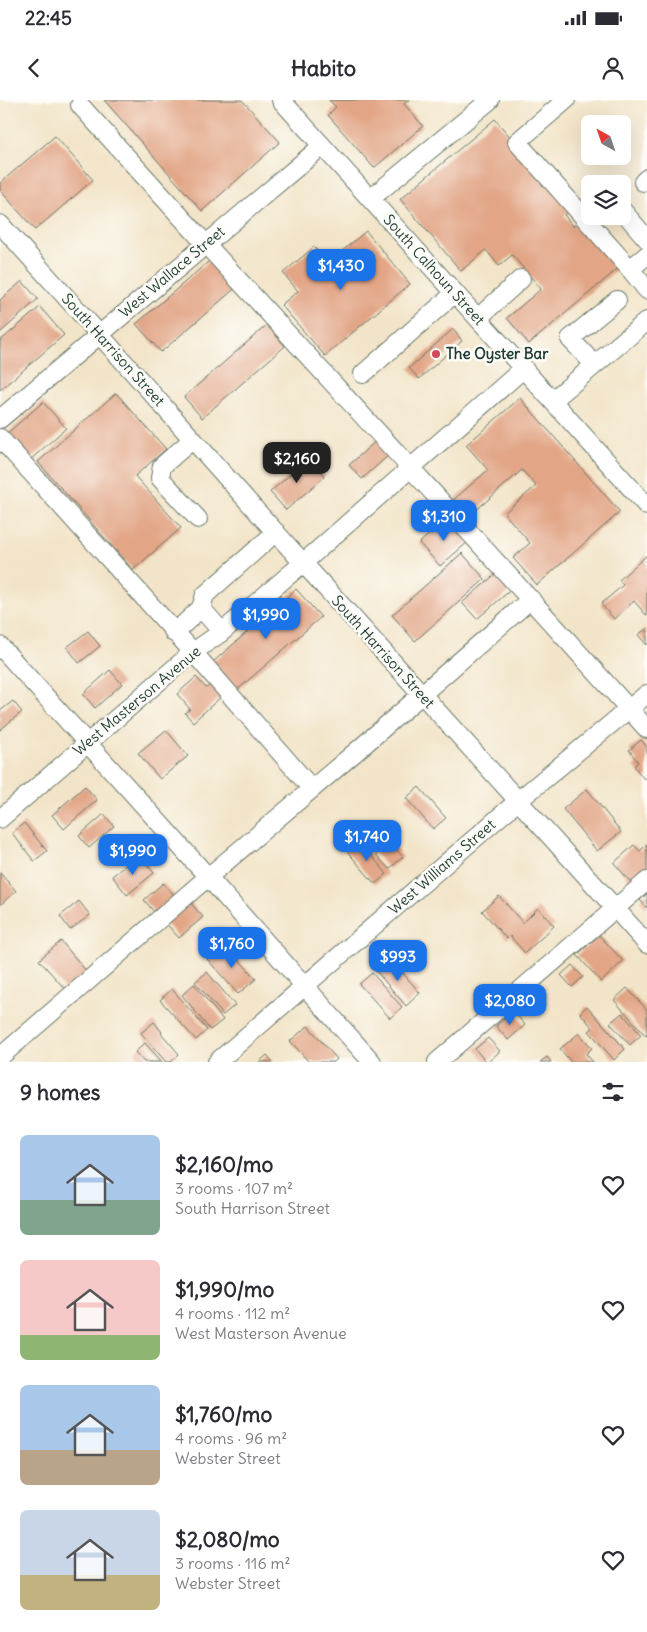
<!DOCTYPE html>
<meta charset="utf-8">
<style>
body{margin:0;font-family:Delius,sans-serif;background:#f7f7f7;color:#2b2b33;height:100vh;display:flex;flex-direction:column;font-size:19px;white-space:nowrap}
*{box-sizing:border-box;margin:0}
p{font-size:16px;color:#7c7c81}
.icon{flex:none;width:28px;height:28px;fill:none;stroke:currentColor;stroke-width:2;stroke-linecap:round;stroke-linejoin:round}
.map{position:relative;height:962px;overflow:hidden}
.sheet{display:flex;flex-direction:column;background:#fff;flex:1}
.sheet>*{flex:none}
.needle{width:32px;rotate:320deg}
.fabs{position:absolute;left:581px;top:15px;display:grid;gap:10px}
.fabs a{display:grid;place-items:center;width:50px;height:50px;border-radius:8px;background:#fff;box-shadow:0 5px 20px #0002;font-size:25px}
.price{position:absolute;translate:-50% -42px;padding:0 11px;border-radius:10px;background:#1a73e8;color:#fff;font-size:16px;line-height:32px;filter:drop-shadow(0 1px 2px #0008)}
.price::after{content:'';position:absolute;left:50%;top:30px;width:15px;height:11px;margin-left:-8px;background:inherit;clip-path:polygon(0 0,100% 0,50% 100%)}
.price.on{background:#222;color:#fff}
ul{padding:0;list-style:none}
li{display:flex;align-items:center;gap:15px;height:125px;padding:0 20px}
li span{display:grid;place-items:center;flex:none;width:140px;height:100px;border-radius:8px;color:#555}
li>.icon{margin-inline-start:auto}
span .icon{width:60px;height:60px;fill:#fffc;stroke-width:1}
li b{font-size:21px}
h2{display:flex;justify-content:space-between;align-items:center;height:60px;padding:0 20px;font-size:21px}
.status{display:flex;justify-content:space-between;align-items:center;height:35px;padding:0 25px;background:#fff;direction:ltr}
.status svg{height:14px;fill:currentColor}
header{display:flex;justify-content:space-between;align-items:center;height:65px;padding:0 20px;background:#fff;font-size:22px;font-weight:700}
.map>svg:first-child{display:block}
.building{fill:#e2a586}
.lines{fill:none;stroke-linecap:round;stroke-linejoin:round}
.minor-casing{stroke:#697768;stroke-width:20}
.minor{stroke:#fff;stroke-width:18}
.poi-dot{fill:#d1495b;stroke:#fdfcf7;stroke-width:2}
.labels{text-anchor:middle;stroke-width:5;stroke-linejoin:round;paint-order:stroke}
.street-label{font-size:15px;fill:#1f3d34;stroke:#fdfcf7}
.poi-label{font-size:15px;font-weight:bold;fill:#1f3d34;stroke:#fdfcf7;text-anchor:start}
</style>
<div class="status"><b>22:45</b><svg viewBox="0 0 49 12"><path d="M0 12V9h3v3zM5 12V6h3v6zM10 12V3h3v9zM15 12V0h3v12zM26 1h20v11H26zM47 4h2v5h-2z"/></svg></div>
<header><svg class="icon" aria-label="back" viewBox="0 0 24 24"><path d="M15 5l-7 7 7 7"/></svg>Habito<svg class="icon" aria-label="person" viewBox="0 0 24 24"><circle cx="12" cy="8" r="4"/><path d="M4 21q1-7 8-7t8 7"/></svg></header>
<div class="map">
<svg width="647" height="962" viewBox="0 0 647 962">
<rect width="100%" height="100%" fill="#fdfcf7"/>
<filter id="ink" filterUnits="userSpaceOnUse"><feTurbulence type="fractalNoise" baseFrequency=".02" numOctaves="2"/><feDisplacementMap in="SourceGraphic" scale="10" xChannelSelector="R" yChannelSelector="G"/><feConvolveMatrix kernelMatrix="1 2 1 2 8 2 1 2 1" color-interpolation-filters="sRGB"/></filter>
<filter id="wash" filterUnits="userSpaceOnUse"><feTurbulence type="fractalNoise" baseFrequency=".0096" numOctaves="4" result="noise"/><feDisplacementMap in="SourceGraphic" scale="20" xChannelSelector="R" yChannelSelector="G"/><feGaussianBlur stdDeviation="1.12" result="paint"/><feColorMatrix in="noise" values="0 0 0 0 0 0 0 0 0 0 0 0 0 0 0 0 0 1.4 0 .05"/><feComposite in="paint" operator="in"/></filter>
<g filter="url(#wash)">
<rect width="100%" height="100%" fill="#f2e4c8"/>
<g id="blocks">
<path class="building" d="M104,0H242L280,42L202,111Z
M329,0H409L404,4L423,26L374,68L328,15L336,7Z
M495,19L571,110L564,115L573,126L581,120L620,167L529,244L507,218L541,189L512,155L499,166L486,150L461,171L400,99Z
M55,36L93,80L35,130L0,90V83Z
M366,131L410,184L325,256L281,205L298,191L283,173L314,147L328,163Z
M215,156L239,185L161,252L136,224Z
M22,181L38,199L0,233V200Z
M40,207L64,235L0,290V241Z
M267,225L285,246L202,318L184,297Z
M453,229L462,241L419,279L409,268Z
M116,293L166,349L135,376L181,428L133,470L38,362Z
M520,298L620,412L537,485L513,458L530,443L504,413L536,386L522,370L466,419L451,402L488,370L466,345Z
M43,302L66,328L28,362L4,336Z
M378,339L391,353L362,379L349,365Z
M309,358L325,376L286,410L270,392Z
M448,418L469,441L440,466L419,443Z
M462,453L485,479L415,541L392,515Z
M647,455V516L634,501L614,519L601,504L623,485L619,480Z
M499,471L513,488L477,519L462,503Z
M296,489L321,517L236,591L212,563Z
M647,528V545L638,535Z
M88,531L100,546L79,563L67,547Z
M110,570L122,584L95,608L83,594Z
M196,577L206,588L212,584L222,596L193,622L185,613L190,609L177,594Z
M13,601L22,612L0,630V611Z
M166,630L188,656L160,679L138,653Z
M641,640L647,647V677L644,679L634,666L638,662L629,650Z
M85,686L97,700L64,729L52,715Z
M419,687L446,718L433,729L406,698Z
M587,689L621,732L597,751L563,709Z
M104,714L114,726L89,748L79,736Z
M372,722L403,757L389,769L358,735Z
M24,723L47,751L34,761L12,733Z
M358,740L387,774L375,784L346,750Z
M647,744V776L635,787L614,763L634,745L640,751Z
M142,758L154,773L127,795L112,776L126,765L129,769Z
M0,773L16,791L0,805Z
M163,783L176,797L156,814L144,800Z
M647,793V808L640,800Z
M499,796L523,823L538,808L554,826L525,853L510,836L507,839L482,811Z
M188,800L203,817L179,838L164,821Z
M79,801L90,815L70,830L60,816Z
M599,835L623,861L601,882L577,855Z
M61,841L87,872L66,890L39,860Z
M225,844L256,879L238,894L207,859Z
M390,858L420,893L406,906L376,871Z
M572,865L583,877L572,887L561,875Z
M207,872L235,905L223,915L195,882Z
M372,873L402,907L390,918L359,884Z
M194,884L223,920L210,930L182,895Z
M627,888L647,910V934L646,936L614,900Z
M172,889L207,930L196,940L160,900Z
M587,906L625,949L614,960L589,931L593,928L580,913Z
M513,911L525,925L508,940L496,926Z
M622,913L641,935L630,945L610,923Z
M154,922L162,932L161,933L179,954L171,962H166L141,933Z
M308,926L337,959L334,962H309L290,941Z
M579,933L592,948L586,954L593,962H571L560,949Z
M488,938L500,951L488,962H486L475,949Z
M145,943L162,962H144L135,952Z
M267,955L273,962H259Z
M547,957L551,962H540Z"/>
</g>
</g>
<g filter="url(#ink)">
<use href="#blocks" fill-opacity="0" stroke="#697768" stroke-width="1"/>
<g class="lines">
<defs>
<path id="minor" d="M281,0L647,406
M566,0L517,42L630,169
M80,5C267,214 460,419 647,629
M643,82L647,78
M370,99L490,0
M622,110L647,139
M0,124C103,237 203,352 305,465C419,592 534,717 647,844
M647,155L630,169L647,190
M478,218L521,179
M595,265L570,239L617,200
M363,274L455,193
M553,300L647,221
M0,319L322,46
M0,338L193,552L312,689
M193,339L162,366L160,378L198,419
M222,532L201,508L205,495L276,432
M174,533L201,508
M0,546L208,777L372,962
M0,719L193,552L222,532L303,463L524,268
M0,957L208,777L358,650L531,499
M217,962L519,700L647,594
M437,962L647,781"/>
</defs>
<use href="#minor" class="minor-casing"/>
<use href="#minor" class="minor"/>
</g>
</g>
<circle class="poi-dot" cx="436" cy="254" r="5"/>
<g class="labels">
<g class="street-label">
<text transform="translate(434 170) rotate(48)" y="5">South Calhoun Street</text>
<text transform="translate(172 172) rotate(-40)" y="5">West Wallace Street</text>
<text transform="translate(113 250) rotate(48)" y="5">South Harrison Street</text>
<text transform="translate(383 552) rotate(48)" y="5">South Harrison Street</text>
<text transform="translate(137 601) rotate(-40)" y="5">West Masterson Avenue</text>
<text transform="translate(442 767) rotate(-41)" y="5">West Williams Street</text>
</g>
<g class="poi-label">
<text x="446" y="259">The Oyster Bar</text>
</g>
</g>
</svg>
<div class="fabs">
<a><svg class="needle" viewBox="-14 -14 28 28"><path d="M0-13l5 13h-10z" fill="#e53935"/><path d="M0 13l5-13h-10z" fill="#7c7c81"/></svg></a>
<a><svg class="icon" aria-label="layers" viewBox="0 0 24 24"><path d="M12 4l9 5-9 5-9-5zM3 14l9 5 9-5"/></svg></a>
</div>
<b class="price" style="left:341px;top:191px">$1,430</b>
<b class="price on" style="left:297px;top:384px">$2,160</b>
<b class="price" style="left:444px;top:442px">$1,310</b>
<b class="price" style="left:266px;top:540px">$1,990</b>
<b class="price" style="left:367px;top:762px">$1,740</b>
<b class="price" style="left:133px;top:776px">$1,990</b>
<b class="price" style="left:232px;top:869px">$1,760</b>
<b class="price" style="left:398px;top:882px">$993</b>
<b class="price" style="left:510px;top:926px">$2,080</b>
</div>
<section class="sheet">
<h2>9 homes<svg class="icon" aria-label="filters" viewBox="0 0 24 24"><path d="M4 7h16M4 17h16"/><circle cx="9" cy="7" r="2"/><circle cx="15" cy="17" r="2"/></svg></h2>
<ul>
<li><span style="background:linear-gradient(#a9c7e8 65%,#7fa58c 0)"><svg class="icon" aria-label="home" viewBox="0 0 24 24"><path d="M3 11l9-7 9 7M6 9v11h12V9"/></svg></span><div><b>$2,160/mo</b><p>3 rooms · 107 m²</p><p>South Harrison Street</p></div><svg class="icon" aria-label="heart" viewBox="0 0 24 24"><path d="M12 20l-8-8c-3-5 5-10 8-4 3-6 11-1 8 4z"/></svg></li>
<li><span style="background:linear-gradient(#f6c9c9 75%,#8fb573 0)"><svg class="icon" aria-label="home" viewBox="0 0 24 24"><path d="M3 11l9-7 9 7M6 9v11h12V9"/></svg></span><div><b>$1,990/mo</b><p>4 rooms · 112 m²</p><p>West Masterson Avenue</p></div><svg class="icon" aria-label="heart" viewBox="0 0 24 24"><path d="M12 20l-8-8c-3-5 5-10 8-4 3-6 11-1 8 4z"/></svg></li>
<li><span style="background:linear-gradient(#a9c7e8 65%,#b9a48a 0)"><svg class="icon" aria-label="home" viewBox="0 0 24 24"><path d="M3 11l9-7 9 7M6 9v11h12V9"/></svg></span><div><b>$1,760/mo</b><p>4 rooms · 96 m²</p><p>Webster Street</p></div><svg class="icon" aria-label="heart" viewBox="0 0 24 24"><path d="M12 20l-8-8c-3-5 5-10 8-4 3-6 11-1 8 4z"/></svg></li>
<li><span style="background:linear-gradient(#c9d6e8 65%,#c2b280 0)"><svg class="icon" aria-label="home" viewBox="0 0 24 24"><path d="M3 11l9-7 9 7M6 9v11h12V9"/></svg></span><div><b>$2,080/mo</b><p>3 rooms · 116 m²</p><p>Webster Street</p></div><svg class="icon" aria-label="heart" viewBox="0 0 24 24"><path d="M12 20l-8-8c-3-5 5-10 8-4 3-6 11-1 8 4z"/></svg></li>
</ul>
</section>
